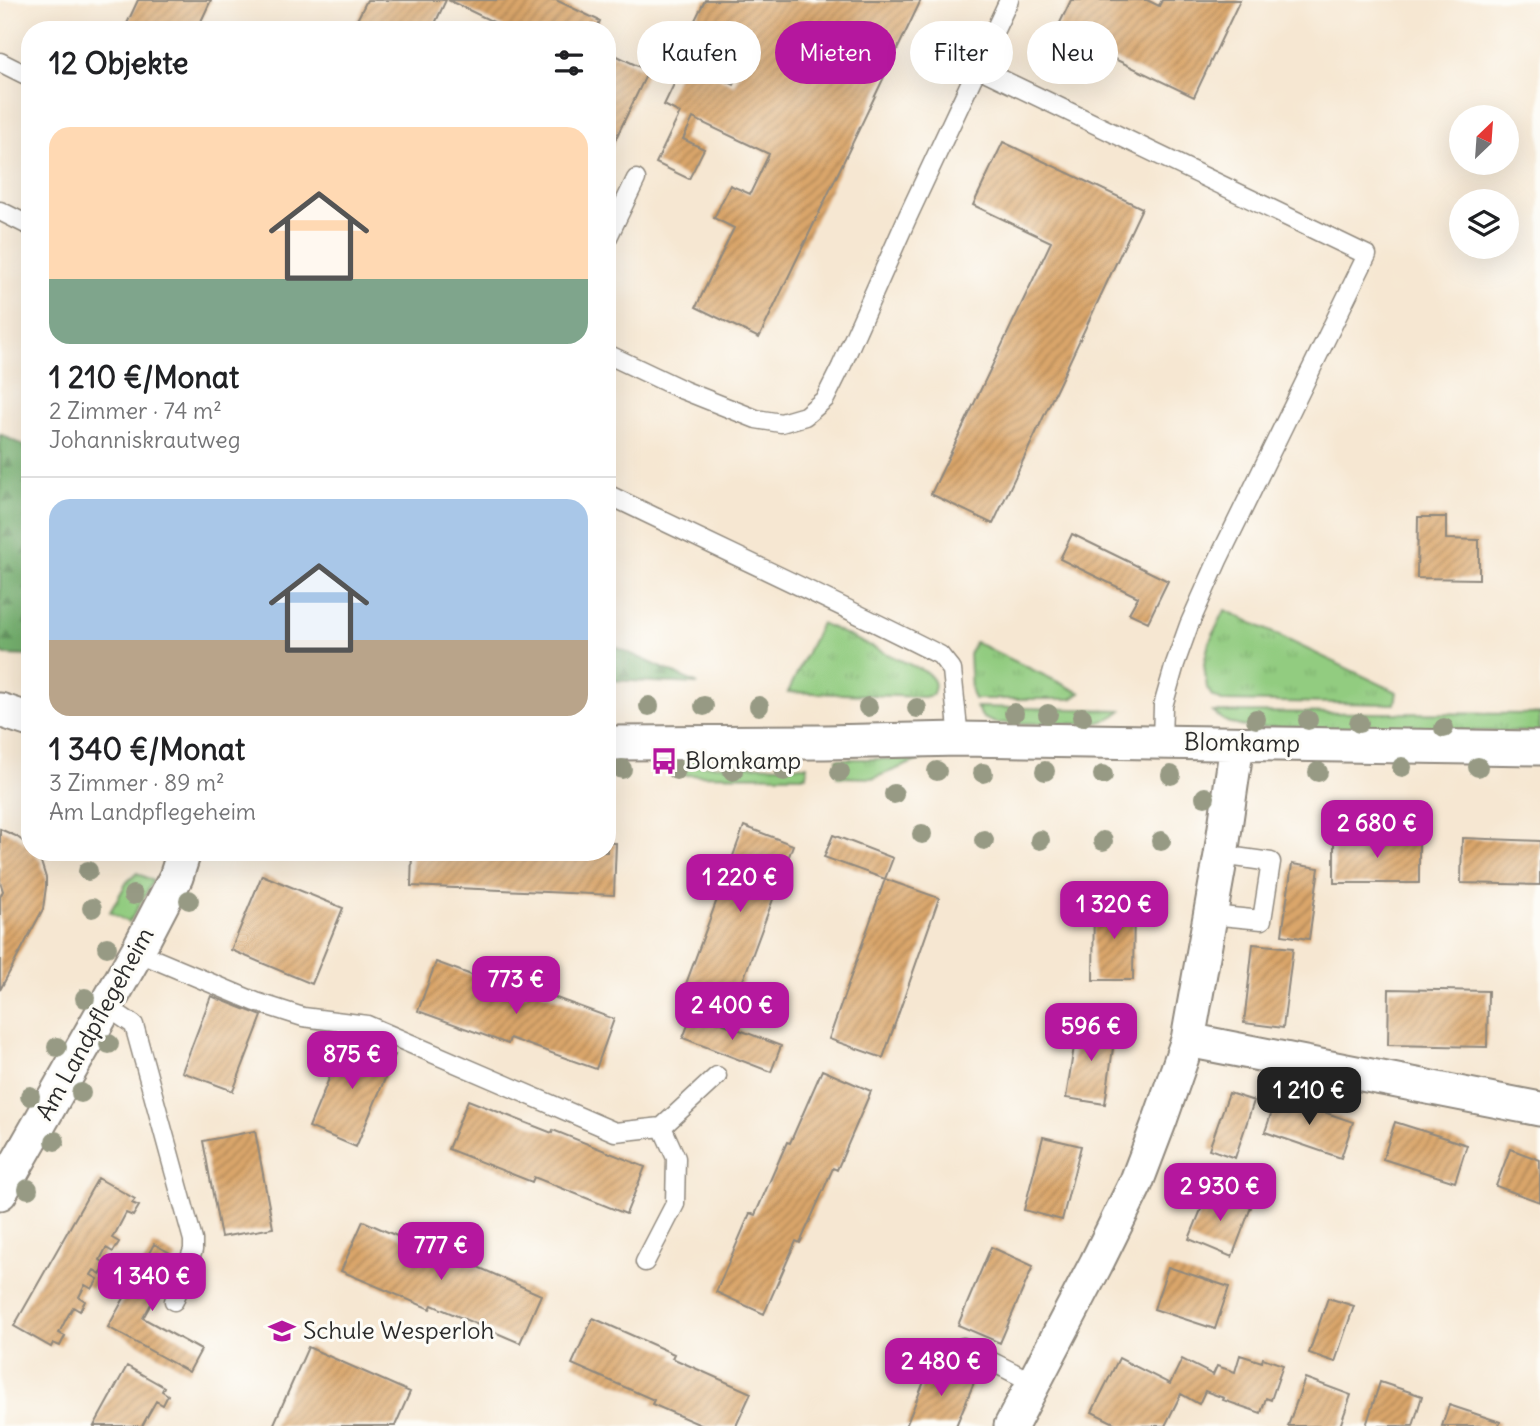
<!DOCTYPE html>
<html lang="de">
<meta charset="utf-8">
<style>
body{margin:0;font-family:Delius,sans-serif;background:#f2f2f2;color:#202124;height:100vh;display:flex;flex-direction:column;font-size:26px;white-space:nowrap}
*{box-sizing:border-box;margin:0}
p{font-size:23px;color:#757577}
.icon{flex:none;width:38px;height:38px;fill:none;stroke:currentColor;stroke-width:2;stroke-linecap:round;stroke-linejoin:round}
.map{position:relative;flex:1;overflow:hidden}
.drawer{position:absolute;left:21px;top:21px;width:595px;height:840px;display:flex;flex-direction:column;background:#fff;border-radius:28px;box-shadow:0 7px 28px #0002}
.drawer>*{flex:none}
.hud{position:absolute;left:637px;top:21px;width:665px;height:63px;display:flex;gap:14px}
.needle{width:46px;rotate:25deg}
.buttons{position:absolute;left:1449px;top:105px;display:grid;gap:14px}
.buttons a{display:grid;place-items:center;width:70px;height:70px;border-radius:50%;background:#fff;box-shadow:0 7px 28px #0002;font-size:35px}
.price{position:absolute;translate:-50% -60px;padding:0 16px;border-radius:14px;background:#b5179e;color:#fff;font-size:23px;line-height:46px;filter:drop-shadow(0 2px 4px #0008)}
.price::after{content:'';position:absolute;left:50%;top:42px;width:21px;height:16px;margin-left:-10px;background:inherit;clip-path:polygon(0 0,100% 0,50% 100%)}
.price.selected{background:#222;color:#fff}
ul{padding:0;list-style:none}
li{display:grid;align-content:center;gap:14px;height:371px;padding:0 28px}
li+li{border-top:2px solid #e0e0e0}
li span{display:grid;place-items:center;height:217px;border-radius:21px;color:#555}
li>.icon{margin-inline-start:auto}
span .icon{width:126px;height:126px;fill:#fffc;stroke-width:1}
li b{font-size:30px}
h2{display:flex;justify-content:space-between;align-items:center;height:84px;padding:0 28px;font-size:30px}
.chip{padding:0 24px;border-radius:32px;background:#fff;box-shadow:0 7px 28px #0002;font-size:24px;line-height:63px}
.chip.selected{background:#b5179e;color:#fff}
.map>svg:first-child{display:block}
.grass{fill:url(#grass-tufts);stroke:#5e7c56;stroke-width:2}
.forest{fill:url(#forest-firs);stroke:#506e4c;stroke-width:2}
.building{fill:url(#building-hatch)}
.lines{fill:none;stroke-linecap:round;stroke-linejoin:round}
.lane-casing{stroke:#90897e;stroke-width:21}
.street-casing{stroke:#90897e;stroke-width:37}
.lane{stroke:#fff;stroke-width:18}
.street{stroke:#fff;stroke-width:33}
.tree{fill:#979a84}
.labels{text-anchor:middle;stroke-width:6;stroke-linejoin:round;paint-order:stroke}
.street-label{font-size:24px;fill:#2b2b2b;stroke:#fdfcf7}
.poi-label{font-size:24px;fill:#2b2b2b;stroke:#fdfcf7;text-anchor:start}
</style>
<div class="map">
<svg width="1540" height="1426" viewBox="0 0 1540 1426">
<defs>
<pattern id="grass-tufts" width="24" height="20" patternUnits="userSpaceOnUse" patternTransform="scale(1.75)"><rect width="24" height="20" fill="#92cc80"/><path d="M3 7l-1-3M5 7V3M7 7l1-3M15 17l-1-3M17 17v-4M19 17l1-3" fill="none" stroke="#7eaf6f"/></pattern>
<pattern id="forest-firs" width="22" height="20" patternUnits="userSpaceOnUse" patternTransform="scale(1.75)"><rect width="22" height="20" fill="#75b06e"/><path d="M5 1l3.5 6h-7zM16 11l3.5 6h-7z" fill="#608f5b"/></pattern>
<pattern id="building-hatch" width="6" height="6" patternUnits="userSpaceOnUse" patternTransform="scale(1.75)"><rect width="6" height="6" fill="#daa66b"/><path d="M-1 1l2-2M0 6l6-6M5 7l2-2" fill="none" stroke="#b18758"/></pattern>
</defs>
<rect width="100%" height="100%" fill="#fdfcf7"/>
<filter id="ink" filterUnits="userSpaceOnUse"><feTurbulence type="fractalNoise" baseFrequency=".0143" numOctaves="2"/><feDisplacementMap in="SourceGraphic" scale="14" xChannelSelector="R" yChannelSelector="G"/><feConvolveMatrix kernelMatrix="1 2 1 2 8 2 1 2 1" color-interpolation-filters="sRGB"/></filter>
<filter id="wash" filterUnits="userSpaceOnUse"><feTurbulence type="fractalNoise" baseFrequency=".00686" numOctaves="4" result="noise"/><feDisplacementMap in="SourceGraphic" scale="28" xChannelSelector="R" yChannelSelector="G"/><feGaussianBlur stdDeviation="1.57" result="paint"/><feColorMatrix in="noise" values="0 0 0 0 0 0 0 0 0 0 0 0 0 0 0 0 0 1.4 0 .05"/><feComposite in="paint" operator="in"/></filter>
<g filter="url(#wash)">
<rect width="100%" height="100%" fill="#f6e7d2"/>
<path class="grass" d="M1225,610L1397,692L1395,704L1222,701L1212,696L1207,688L1204,664L1209,642Z
M821,623L926,672C934,679 938,684 932,695L924,697L788,692Z
M975,642L1081,693L1072,699H974L971,691L969,654Z
M976,707L1122,710C1112,719 1103,722 1090,724L995,723L983,718Z
M1213,712L1540,714V732L1246,727C1233,725 1223,722 1213,712Z
M669,752H686L698,765L807,766V776L670,775Z
M837,759H922L874,778L837,777Z
M137,873L153,881L129,923L110,912L127,882Z"/>
<path class="forest" d="M0,434L30,449V656L5,655L0,652Z
M607,643L698,684L607,680Z"/>
<g id="blocks">
<path class="building" d="M138,0H211L197,30H124Z
M367,0H446L432,30H352Z
M448,0H556L600,21L596,30H510Z
M705,0H921L759,338L696,307L734,228L714,218L730,185L750,194L769,154L693,118L683,139L704,149L689,179L656,163L680,113L664,105L685,61L734,85L750,51L693,24Z
M1071,0H1147L1159,6L1162,0H1240L1194,97L1056,31Z
M607,51L648,71L607,157Z
M1003,142L1142,208L993,524L931,494L1051,242L973,205Z
M1418,517H1446V539L1479,540V579L1417,578Z
M1072,534L1168,581L1148,622L1129,613L1138,597L1060,559Z
M744,826L793,845L735,1002L686,984Z
M0,829L16,836L28,845L30,852H34L41,862L46,878V887L43,909L0,990V897L3,891L0,882Z
M833,835L893,858L885,879L824,857Z
M1334,837H1419V883H1334Z
M1462,838L1540,841V885L1461,883Z
M607,843H616L614,895L411,886L412,852H607Z
M1292,864L1319,868L1309,939L1282,935Z
M262,875L343,908L312,984L231,950Z
M885,879L939,898L883,1058L829,1039Z
M1094,902H1134L1133,980H1093Z
M1253,944L1293,948L1283,1028L1244,1023Z
M436,962L526,995L529,988L614,1019L596,1069L510,1038L508,1044L418,1011Z
M1389,989L1488,991L1487,1047L1388,1045Z
M211,996L262,1016L233,1091L182,1072Z
M693,1012L781,1046L771,1072L683,1038Z
M1078,1021L1116,1027L1105,1104L1066,1098Z
M347,1035L395,1055L356,1147L309,1127Z
M822,1070L871,1091L837,1170L833,1168L800,1243L796,1241L764,1314L716,1292L750,1213L755,1215L787,1142L790,1143Z
M1229,1093L1254,1101L1235,1158L1209,1149Z
M1277,1096L1353,1122L1341,1158L1265,1132Z
M468,1100L552,1133L553,1130L645,1167L626,1214L534,1177L532,1182L448,1149Z
M1395,1122L1467,1145L1455,1182L1383,1159Z
M255,1131L273,1228L221,1237L203,1141Z
M1043,1137L1081,1146L1062,1220L1024,1210Z
M1510,1149L1540,1160V1202L1496,1186Z
M98,1178L135,1199L132,1203L139,1206L133,1216L126,1213L116,1232L112,1238L119,1242L113,1252L106,1248L100,1260L106,1264L101,1274L94,1270L91,1275L98,1279L92,1289L85,1285L79,1297L85,1301L80,1311L73,1307L66,1319L59,1333L65,1336L60,1346L53,1343L51,1347L14,1326Z
M1209,1190L1251,1207L1232,1257L1189,1239Z
M363,1221L451,1260L453,1256L541,1295L520,1343L432,1305L430,1309L341,1271Z
M154,1244L177,1257L143,1318L201,1350L189,1372L108,1327Z
M991,1247L1033,1266L1000,1343L958,1325Z
M1168,1267L1229,1287L1215,1329L1154,1309Z
M1328,1298L1354,1306L1335,1362L1309,1353Z
M593,1318L674,1354L672,1358L751,1393L736,1426H703L652,1404L654,1400L572,1364Z
M308,1347L410,1392L395,1426H273Z
M1240,1355L1262,1362L1263,1358L1283,1365L1271,1400L1266,1398L1261,1413L1223,1400L1224,1398L1205,1391L1199,1404L1181,1394L1165,1426H1120L1092,1412L1119,1358L1170,1384L1182,1359L1213,1375L1217,1366L1235,1372Z
M932,1362L975,1380L956,1426H906Z
M127,1366L164,1387L162,1391L168,1395L163,1405L156,1401L142,1426H94Z
M1305,1378L1351,1395L1340,1426H1288Z
M1380,1382L1422,1396L1413,1426H1366Z
M1449,1405L1500,1422L1499,1426H1442Z"/>
</g>
</g>
<g filter="url(#ink)">
<use href="#blocks" fill-opacity="0" stroke="#90897e" stroke-width="2"/>
<g class="lines">
<defs>
<path id="lane" d="M0,62L30,77
M976,67L1367,255L1218,560L1189,625L1175,664L1163,706L1162,742
M0,211L30,226
M607,239L636,179
M607,354L683,390L756,419L781,423L805,416L825,399L841,367L908,216L1009,0
M607,494C718,548 830,599 940,655L952,670L959,739
M1211,915L1262,920L1271,862L1221,855
M137,952L256,1002L303,1017L367,1025L615,1132L662,1127L676,1158L675,1204L645,1262
M106,1006L134,1025L193,1240V1250L174,1301
M662,1127L717,1076
M963,1347L1034,1383"/>
<path id="street" d="M0,710L30,720
M607,743L825,742L959,739L1540,748
M1188,1040L1540,1109
M0,1193L137,952L176,877L184,852
M1011,1426L1096,1264L1136,1183L1160,1120L1188,1040L1221,855L1237,744"/>
</defs>
<use href="#lane" class="lane-casing"/>
<use href="#street" class="street-casing"/>
<use href="#lane" class="lane"/>
<use href="#street" class="street"/>
</g>
<g class="tree">
<circle cx="649" cy="706" r="10"/>
<circle cx="704" cy="706" r="10"/>
<circle cx="759" cy="706" r="10"/>
<circle cx="868" cy="707" r="10"/>
<circle cx="917" cy="708" r="10"/>
<circle cx="1014" cy="713" r="10"/>
<circle cx="1048" cy="714" r="10"/>
<circle cx="1082" cy="717" r="10"/>
<circle cx="1256" cy="719" r="10"/>
<circle cx="1308" cy="720" r="10"/>
<circle cx="1359" cy="723" r="10"/>
<circle cx="1444" cy="728" r="10"/>
<circle cx="1402" cy="767" r="10"/>
<circle cx="1478" cy="767" r="10"/>
<circle cx="622" cy="769" r="10"/>
<circle cx="676" cy="770" r="10"/>
<circle cx="733" cy="771" r="10"/>
<circle cx="784" cy="771" r="10"/>
<circle cx="937" cy="771" r="10"/>
<circle cx="1045" cy="771" r="10"/>
<circle cx="840" cy="772" r="10"/>
<circle cx="1318" cy="772" r="10"/>
<circle cx="983" cy="773" r="10"/>
<circle cx="1103" cy="775" r="10"/>
<circle cx="1171" cy="775" r="10"/>
<circle cx="894" cy="794" r="10"/>
<circle cx="1205" cy="797" r="10"/>
<circle cx="922" cy="834" r="10"/>
<circle cx="984" cy="840" r="10"/>
<circle cx="1040" cy="840" r="10"/>
<circle cx="1103" cy="841" r="10"/>
<circle cx="1161" cy="841" r="10"/>
<circle cx="88" cy="871" r="10"/>
<circle cx="133" cy="895" r="10"/>
<circle cx="189" cy="900" r="10"/>
<circle cx="92" cy="908" r="10"/>
<circle cx="107" cy="947" r="10"/>
<circle cx="85" cy="998" r="10"/>
<circle cx="109" cy="1044" r="10"/>
<circle cx="57" cy="1047" r="10"/>
<circle cx="81" cy="1093" r="10"/>
<circle cx="30" cy="1096" r="10"/>
<circle cx="55" cy="1141" r="10"/>
<circle cx="28" cy="1189" r="10"/>
</g>
</g>
<defs>
<symbol id="bus-bare" viewBox="-9 -9 18 18"><path d="M-5-6H5V4H4V6H2V4H-2V6H-4V4H-5ZM-3.5-4V0h7V-4ZM-3.5 1.2v1.5H-2V1.2ZM2 1.2v1.5H3.5V1.2Z" fill="#b5179e" stroke="#fdfcf7" stroke-width="2.5" paint-order="stroke"/></symbol>
<symbol id="school-bare" viewBox="-9 -9 18 18"><path d="M0-5L7-2L0 1L-7-2ZM-4 1L0 2.5L4 1V4Q0 6-4 4Z" fill="#b5179e" stroke="#fdfcf7" stroke-width="2.5" paint-order="stroke"/></symbol>
</defs>
<g fill-rule="evenodd">
<use href="#bus-bare" x="645" y="742" width="38" height="38"/>
<use href="#school-bare" x="263" y="1312" width="38" height="38"/>
</g>
<g class="labels">
<g class="street-label">
<text transform="translate(1242 743) rotate(1)" y="8">Blomkamp</text>
<text transform="translate(95 1024) rotate(-61)" y="8">Am Landpflegeheim</text>
</g>
<g class="poi-label">
<text x="685" y="769">Blomkamp</text>
<text x="303" y="1339">Schule Wesperloh</text>
</g>
</g>
</svg>
<div class="buttons">
<a><svg class="needle" viewBox="-14 -14 28 28"><path d="M0-13l5 13h-10z" fill="#e53935"/><path d="M0 13l5-13h-10z" fill="#757577"/></svg></a>
<a><svg class="icon" aria-label="layers" viewBox="0 0 24 24"><path d="M12 4l9 5-9 5-9-5zM3 14l9 5 9-5"/></svg></a>
</div>
<b class="price" style="left:1377px;top:860px">2 680 €</b>
<b class="price" style="left:740px;top:914px">1 220 €</b>
<b class="price" style="left:1114px;top:941px">1 320 €</b>
<b class="price" style="left:516px;top:1016px">773 €</b>
<b class="price" style="left:732px;top:1042px">2 400 €</b>
<b class="price" style="left:1091px;top:1063px">596 €</b>
<b class="price" style="left:352px;top:1091px">875 €</b>
<b class="price selected" style="left:1309px;top:1127px">1 210 €</b>
<b class="price" style="left:1220px;top:1223px">2 930 €</b>
<b class="price" style="left:441px;top:1282px">777 €</b>
<b class="price" style="left:152px;top:1313px">1 340 €</b>
<b class="price" style="left:941px;top:1398px">2 480 €</b>
<div class="hud">
<a class="chip">Kaufen</a>
<a class="chip selected">Mieten</a>
<a class="chip">Filter</a>
<a class="chip">Neu</a>
</div>
<section class="drawer">
<h2>12 Objekte<svg class="icon" aria-label="filters" viewBox="0 0 24 24"><path d="M4 7h16M4 17h16"/><circle cx="9" cy="7" r="2"/><circle cx="15" cy="17" r="2"/></svg></h2>
<ul>
<li><span style="background:linear-gradient(#ffd9b3 70%,#7fa58c 0)"><svg class="icon" aria-label="home" viewBox="0 0 24 24"><path d="M3 11l9-7 9 7M6 9v11h12V9"/></svg></span><div><b>1 210 €/Monat</b><p>2 Zimmer · 74 m²</p><p>Johanniskrautweg</p></div></li>
<li><span style="background:linear-gradient(#a9c7e8 65%,#b9a48a 0)"><svg class="icon" aria-label="home" viewBox="0 0 24 24"><path d="M3 11l9-7 9 7M6 9v11h12V9"/></svg></span><div><b>1 340 €/Monat</b><p>3 Zimmer · 89 m²</p><p>Am Landpflegeheim</p></div></li>
</ul>
</section>
</div>
